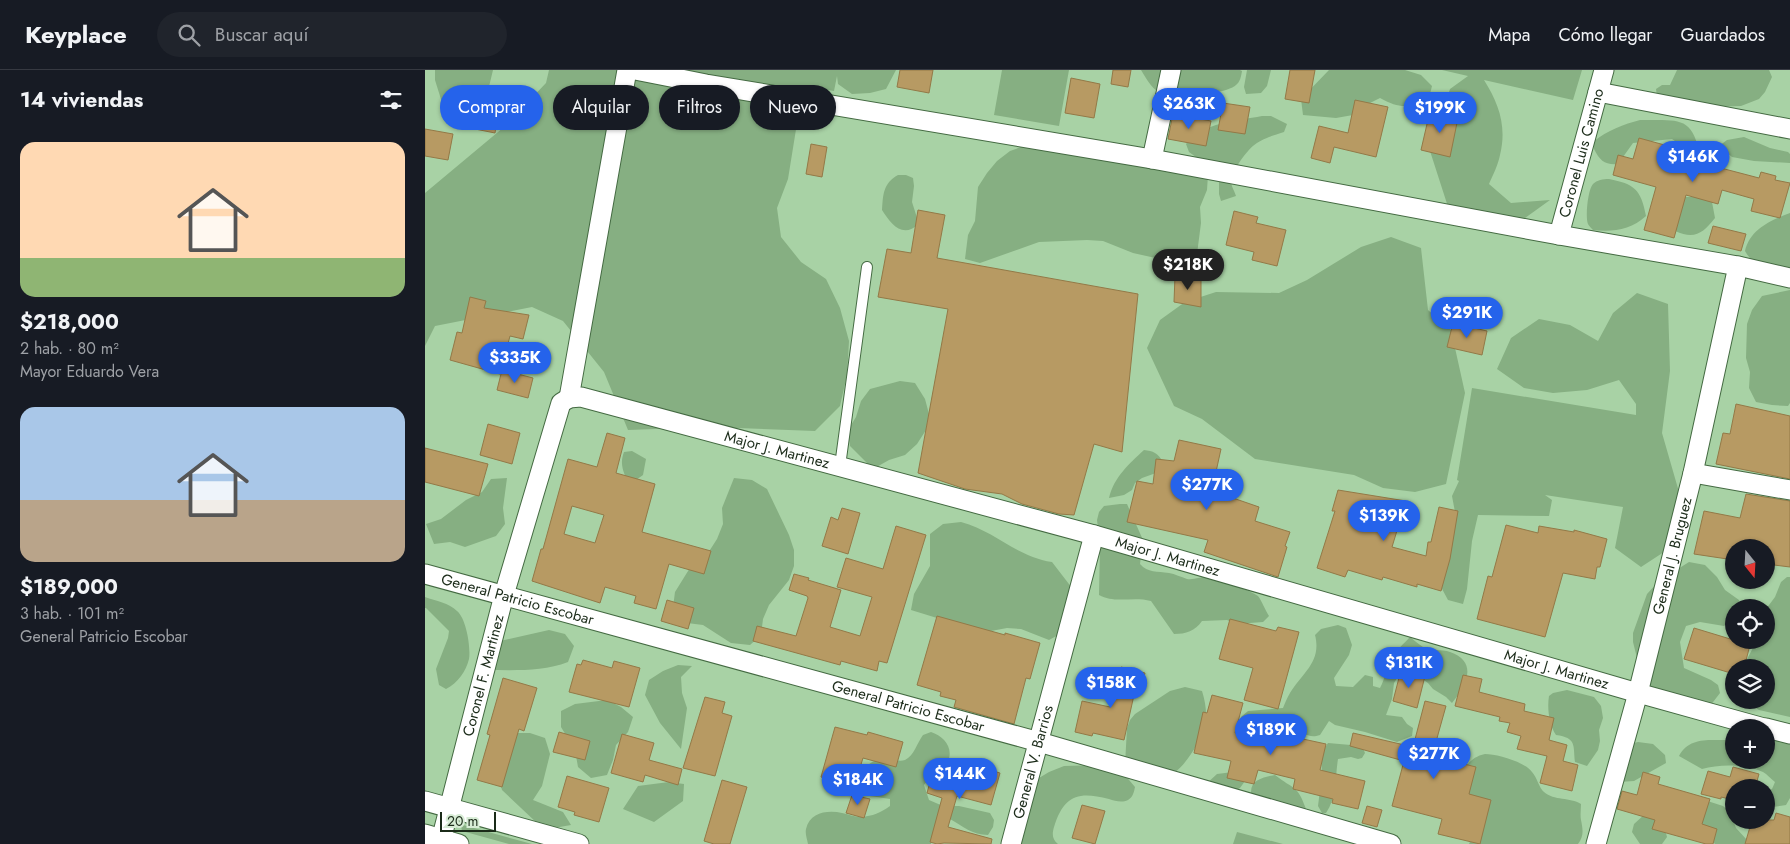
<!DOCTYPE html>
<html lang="es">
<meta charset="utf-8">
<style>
body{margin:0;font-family:Jost,sans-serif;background:#20242c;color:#f1f3f6;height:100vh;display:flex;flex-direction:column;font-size:19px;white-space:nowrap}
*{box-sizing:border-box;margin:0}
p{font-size:16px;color:#9ea1a6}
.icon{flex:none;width:28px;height:28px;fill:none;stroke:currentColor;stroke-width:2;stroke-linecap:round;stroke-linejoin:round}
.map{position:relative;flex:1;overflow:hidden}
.details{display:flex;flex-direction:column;background:#171b24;width:425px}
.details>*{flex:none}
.guide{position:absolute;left:15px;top:15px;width:475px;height:45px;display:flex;gap:10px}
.needle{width:32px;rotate:162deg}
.controls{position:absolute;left:1300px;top:469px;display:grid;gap:10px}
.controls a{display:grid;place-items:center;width:50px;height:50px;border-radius:50%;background:#171b24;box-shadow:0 1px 4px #0004;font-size:25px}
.scale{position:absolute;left:15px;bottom:12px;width:56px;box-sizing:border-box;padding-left:5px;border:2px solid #1b2b19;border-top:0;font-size:14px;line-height:18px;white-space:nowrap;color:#1b2b19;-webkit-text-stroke:4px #d7ecd5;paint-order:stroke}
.price{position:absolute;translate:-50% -42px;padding:0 11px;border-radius:18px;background:#2563eb;color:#fff;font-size:16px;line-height:32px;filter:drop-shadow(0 1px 2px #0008)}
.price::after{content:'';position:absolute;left:50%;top:30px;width:15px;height:11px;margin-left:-8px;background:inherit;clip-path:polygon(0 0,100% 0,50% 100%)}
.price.active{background:#222;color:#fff}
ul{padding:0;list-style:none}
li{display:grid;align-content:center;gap:10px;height:265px;padding:0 20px}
li span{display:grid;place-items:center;height:155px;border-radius:15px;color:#555}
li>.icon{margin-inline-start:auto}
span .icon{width:90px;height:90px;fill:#fffc;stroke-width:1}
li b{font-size:21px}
h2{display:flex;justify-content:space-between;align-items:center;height:60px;padding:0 20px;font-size:21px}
.pill{padding:0 18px;border-radius:22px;background:#171b24;box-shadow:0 1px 4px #0004;font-size:18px;line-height:45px}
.pill.active{background:#2563eb;color:#fff}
header{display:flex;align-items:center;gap:30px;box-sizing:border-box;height:70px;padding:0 25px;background:#171b24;border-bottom:1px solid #363941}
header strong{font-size:24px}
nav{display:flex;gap:28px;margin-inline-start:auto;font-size:18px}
.search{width:350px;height:45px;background:#20242c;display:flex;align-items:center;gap:12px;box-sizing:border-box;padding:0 18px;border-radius:28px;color:#9ea1a6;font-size:19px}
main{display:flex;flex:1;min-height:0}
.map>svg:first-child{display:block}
.green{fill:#86af82}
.building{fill:#b79a63;stroke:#937947;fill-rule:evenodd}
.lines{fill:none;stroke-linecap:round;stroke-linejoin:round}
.service-casing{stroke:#446a42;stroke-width:12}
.minor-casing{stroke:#446a42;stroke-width:21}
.service{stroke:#fff;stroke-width:10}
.minor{stroke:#fff;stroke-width:19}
.labels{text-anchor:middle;stroke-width:4;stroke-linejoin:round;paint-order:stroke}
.street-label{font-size:15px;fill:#1b2b19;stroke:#d7ecd5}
</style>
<header>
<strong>Keyplace</strong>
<div class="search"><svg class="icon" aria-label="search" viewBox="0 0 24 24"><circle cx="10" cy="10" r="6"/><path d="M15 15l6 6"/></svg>Buscar aquí</div>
<nav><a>Mapa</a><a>Cómo llegar</a><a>Guardados</a></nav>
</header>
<main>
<section class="details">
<h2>14 viviendas<svg class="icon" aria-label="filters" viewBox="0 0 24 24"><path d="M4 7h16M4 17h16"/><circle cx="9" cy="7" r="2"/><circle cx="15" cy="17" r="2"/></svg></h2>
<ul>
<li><span style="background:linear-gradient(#ffd9b3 75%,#8fb573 0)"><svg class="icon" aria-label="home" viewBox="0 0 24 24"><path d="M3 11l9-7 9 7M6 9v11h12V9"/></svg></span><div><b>$218,000</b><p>2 hab. · 80 m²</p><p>Mayor Eduardo Vera</p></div></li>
<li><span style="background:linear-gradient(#a9c7e8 60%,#b9a48a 0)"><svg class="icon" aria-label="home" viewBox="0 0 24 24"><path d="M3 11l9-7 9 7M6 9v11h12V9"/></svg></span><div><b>$189,000</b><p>3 hab. · 101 m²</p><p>General Patricio Escobar</p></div></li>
</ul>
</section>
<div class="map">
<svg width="1365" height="774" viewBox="0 0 1365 774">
<rect width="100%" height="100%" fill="#a8d2a5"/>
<path class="green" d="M10,0H68L61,29L52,41L35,45L19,39L10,10Z
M124,0H471L461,19L445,23L427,24L413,14L412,6L409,21L378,16L363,109L352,138L356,167L376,192L401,209L415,238L424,271L422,305L415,336L390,361L286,357L203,360L179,302L138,251L107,237L10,256L0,276V123L79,57L121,13Z
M577,0H644L634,56L569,45Z
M716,0H815L817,1C816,7 815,12 811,15C802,24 750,29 739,25C728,21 722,10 716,0Z
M822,0H846L842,16L836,23L821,24L819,17Z
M904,0H980L996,5L1007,16L1003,32C981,37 975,39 955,28L941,35L928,45L911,48L878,45L876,29Z
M1017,0H1157L1148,30L1059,10C1074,34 1082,56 1075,85C1073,95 1068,105 1064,114L1086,133L1125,130L1086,158L1053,159L1025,143L1005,81L1025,19L1043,6Z
M1252,0H1344L1347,7L1340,22L1334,29L1316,36L1282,37L1232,26L1231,19L1237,15H1245Z
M837,46H846L862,54L859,62C833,70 827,73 812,96C809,101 806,106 806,111C806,116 810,122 811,126L796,131L794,124V108L790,101L764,82L761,74C779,52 811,51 837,46Z
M1215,50C1252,51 1268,44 1275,87L1261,86L1260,78L1247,69L1208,73L1193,94C1180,95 1175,91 1169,79V71C1182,61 1199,54 1215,50Z
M1319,67L1345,78L1363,82L1365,84V93L1329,91L1307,87L1294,76L1302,70Z
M616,70L783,105L782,120L775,137L776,153L772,184L762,195L708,183L678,171L662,170L614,172L555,193L540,189L543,165L550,151L553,117L562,103L572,91L585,81Z
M473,105H481L488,108L489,116L487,132L494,154C477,169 466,154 457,140C458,125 458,113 473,105Z
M1184,109C1209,114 1216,119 1221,146C1206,160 1188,162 1168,160C1166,158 1164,156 1163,154C1160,147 1163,119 1168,114C1172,110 1178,109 1184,109Z
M1256,127H1273L1287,132L1290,148C1278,163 1270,170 1250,161Z
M1365,143V206C1349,200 1328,197 1320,181C1325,159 1346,150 1365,143Z
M966,167L996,178L1003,240L1026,260L1040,323L1021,414L990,422L958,418L929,405L830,389L777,349L749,336L722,278L735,250L760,232L791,222L854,223L882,210L936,177Z
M1365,220V333L1363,336L1347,335L1331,332L1324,318L1325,302L1321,288L1322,254L1327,240L1337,226Z
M1212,223L1243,234L1245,301L1237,363L1254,422L1242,480L1216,497L1190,478L1198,437L1120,425L1127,430L1124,446L1053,445L1047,471L1042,519L1038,534L1023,530L1016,517L1030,442L1027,426L1034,411L1032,410L1047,318L1211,345V334L1194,310L1162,320L1128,323L1099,318L1072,299L1086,268L1114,249L1145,255L1173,271L1188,243Z
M475,311L490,313L500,329L504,344L501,360L492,374L480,385L464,390L448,399L425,376L423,360L431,347L436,331L445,319Z
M719,380C728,381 733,383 738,392L731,403L717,408L710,413L707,420L699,425L684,428C689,407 704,394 719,380Z
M207,381L221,389L218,405L204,415C199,403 194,395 199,382Z
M82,408L78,438L80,454L71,466L40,477L25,472L9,474L1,454L16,449L41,430L57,422L66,409Z
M309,408L327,410L342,419L364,465L369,480V496L364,510L344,535L338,549L336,565L325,575L306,573L278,555L262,553L247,545L250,522L268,493L283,483L292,469L298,454L297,438Z
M695,434H702L718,470L715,494C723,503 732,501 744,503C750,504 756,507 762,509C769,510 775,507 781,507C788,507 829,522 833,526C837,531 840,540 844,546L838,552L811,554L802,550L777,551C770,561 761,564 749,564L726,531C708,526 690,534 674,525L675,475L672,450L674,442L679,436Z
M536,452C570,461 590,486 627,492L647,518L637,563L624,570L596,559L582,558L566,561L551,560L486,540L489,524L505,496V464L518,454Z
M1264,492L1280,495L1292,507L1300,520L1314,530L1315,537L1309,538V547L1299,556L1275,552L1261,556L1255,572L1259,598L1286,610L1293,615L1295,623L1285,636L1229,624L1218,612L1208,572V563L1222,524L1234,511Z
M1362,507H1365V647L1334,640L1317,630H1341V598L1318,597L1332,570H1341V539L1350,527L1356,512Z
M0,527C11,531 24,533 32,541C41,548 46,577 44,589C41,601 33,613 21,619L14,615L11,599L23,568L24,561L1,538H0Z
M913,555L921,558L927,575L924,585L909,608L911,616L928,617L940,605L948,607V616L955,618C960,609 961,598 966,588C971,580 979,574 985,567C989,570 993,574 998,577C1006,581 1017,579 1025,582C1054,592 1041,616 1027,633L1021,627L1008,619L1003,613L996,608L981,603L974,605L969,613L967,629L961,645L977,647L982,654L988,658L987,666L972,672L940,662L910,655L904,651L895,665C883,669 881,662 870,662C848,662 824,674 816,647L823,641L858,638C860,633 862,628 865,623C877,603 897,592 890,565L896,559Z
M124,560L140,564L149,576L143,592C117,602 89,600 60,600L75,571Z
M253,595L267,596L256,607L257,623L262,638L256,679L235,653L220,625L224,610L238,601Z
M760,617L777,621C785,647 781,662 766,684C761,691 757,697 750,702L700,695L702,658L705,650L710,644L745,621Z
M1142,620L1169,627L1176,636L1178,648L1174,660L1175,671L1173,680L1162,696L1150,692C1148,675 1152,668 1131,665C1124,655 1122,638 1124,626L1128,623Z
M182,630L196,637L208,647L203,662L191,675L188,690L182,705L166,708L153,697L150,680L136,657V641L150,634Z
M506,662C519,666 530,679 522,693C519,700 505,706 499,715L504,730L518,736H534L565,743L569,750L568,757L563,765C547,765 538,756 525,749L506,771V774H383C382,769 380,764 381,759C385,742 403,740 417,743C423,744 429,747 436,747C448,746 455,743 465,736V729L432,724C430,704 443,687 464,689C469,689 474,692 480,690C489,686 492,673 498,665Z
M90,663H105L120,668L125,684L117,716L108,730L138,742L146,755L129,758L113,754L77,720L73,705Z
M1341,667L1365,668V728L1361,735L1341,738V722L1347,719L1350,712C1346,709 1342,704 1338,702C1321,694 1295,694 1277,699L1254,686C1265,665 1288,671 1309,670V690H1341Z
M1213,672L1228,674L1240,685L1241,693L1209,711L1194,712L1205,674Z
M903,673L937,676L940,683L937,688L933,689L926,687L913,689C910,707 912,727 901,743H897L893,736L897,704L896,684Z
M1060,684C1072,684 1100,692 1107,702C1112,707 1114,718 1119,722C1129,731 1145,727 1156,734C1156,739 1155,745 1156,750C1158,760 1159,766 1153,774H1044L1051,758L1029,719C1038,703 1041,688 1060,684Z
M674,695L699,704L710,717C709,722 708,727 703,730C697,733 690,731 684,729C653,721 639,725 629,757C627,764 627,769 633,774H577L609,711L624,702L639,696Z
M808,702L820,711L815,718L807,722L780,715L792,704Z
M850,705C869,720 872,714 881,739L876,745L828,731C821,712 834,708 850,705Z
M244,712L259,714L258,731L229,752L198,739L213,716Z
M1270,727L1298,736L1305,742L1311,758L1322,770V774H1290C1277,761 1274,744 1270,727Z
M1220,744H1236L1242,767L1237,774H1215L1207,762L1209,754Z
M38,755L107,774H84L37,761L36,756Z
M812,762L858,774H808Z"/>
<path class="building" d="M475,0H508L504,23L472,17Z
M688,0H706L703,17L686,14Z
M865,0H890L884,33L860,29Z
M646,8L675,14L669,48L640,43Z
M44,30L74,36L70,63L40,57Z
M930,30L963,37L951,87L909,77L905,93L886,88L894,56L923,63Z
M798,33L825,37L820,64L793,60Z
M1005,41L1033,48L1025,87L996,80Z
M748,44L786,51L781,76L743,69Z
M0,59L28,64L23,90L0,86Z
M1214,68L1276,85L1278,78L1295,83L1292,97L1334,108L1336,102L1351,106L1350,110L1365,113L1355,148L1326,141L1329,129L1297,120L1293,134L1261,125L1249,168L1219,160L1231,117L1188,105L1193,85L1208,89Z
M386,74L402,77L397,107L381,104Z
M493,140L520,145L512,188L713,224L697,382L669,374L649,445L634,444L597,434L577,424L540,419L493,403L523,239L453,227L462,179L486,183Z
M809,141L833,147L831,153L861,160L852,196L827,190L829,182L801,175Z
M1288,156L1321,164L1316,181L1283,173Z
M750,206L776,210V237L749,232Z
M45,227L61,231L59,238L104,245L98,269L85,266L75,304L25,290L32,262L37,263Z
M1028,253L1062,261L1057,285L1022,277Z
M77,300L108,308L103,328L72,320Z
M1311,334L1365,346V409L1291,394L1298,363L1305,364Z
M63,354L95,363L87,394L55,385Z
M182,363L200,368L191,403L230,414L217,462L286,481L279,504L244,494L231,539L209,533L211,526L180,517L175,533L107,511L116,479H118L143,389L172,397ZM147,436L179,445L170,473L139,464Z
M754,370L796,379L787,420L806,425L805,427L834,437L830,451L865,462L860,476L862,477L853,507L779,482L783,470L702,452L712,411L728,414L731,389L749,391Z
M0,378L63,394L54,426L0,412Z
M913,420L981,431L967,477L1001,486L1003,472H1006L1014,437L1033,441L1025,489L1016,521L992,514V517L958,507L957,510L923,500L920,507L892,498L910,441H907Z
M1321,424L1365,431V497L1341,494V478H1309V490L1269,484L1279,441L1315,448Z
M417,438L435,443L423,484L397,476L406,447L413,450Z
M1081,455L1113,463L1114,456L1149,462V460L1182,469L1175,497H1172L1170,509L1138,503L1120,567L1052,549L1063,506L1067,507Z
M471,456L501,465L462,593L454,591L452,601L416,591L415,595L328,571L332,556L371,566L383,528L382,526L364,520L369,504L384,508L383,510L416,520L405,557L435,566L447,527L412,517L421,488L458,499Z
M242,530L269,538L263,559L236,551Z
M512,546L580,565V563L615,573L605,609L601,608L589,654L529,637L531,630L515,626L516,622L492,615Z
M805,549L851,561L853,557L874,562L853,639L819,630L828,598L794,589Z
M1269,558L1325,575L1319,598H1309V604L1259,589Z
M158,590L187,598L189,591L215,598L204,637L144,622L152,594L156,595Z
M696,597L720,603L716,618L711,616L699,670L668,663L667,666L650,662L657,631L685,637Z
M976,600L1000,606L992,638L968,631Z
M1038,605L1057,609L1054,622L1100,634L1099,641L1129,648L1124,670L1142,675L1138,691L1153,695L1147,721L1115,713L1122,686L1092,679L1096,666L1082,662L1085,653L1074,651L1075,647L1030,636Z
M78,608L112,618L99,661L94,659L77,717L52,710L65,665L62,664Z
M787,625L818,633L810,663L853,673L855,664L901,674L895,700L940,711L933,739L907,733L908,729L868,719L870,709L833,700L829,714L802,708L806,691L769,683L778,642L782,643Z
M280,627L300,632L297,643L307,646L290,706L258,698Z
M1000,631L1021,636L1007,686L1051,697L1044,724L1066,730L1055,774L1013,764L1017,749L967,736L979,691L925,676L928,663L988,677Z
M410,657L442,665L443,662L478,672L471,697L438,688L429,717L396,707Z
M134,662L165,671L160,690L128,682Z
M197,664L229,673L224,690L257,699L253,715L220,705L218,712L186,703Z
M510,694L540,703L541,701L549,703L551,696L575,703L566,735L532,726L523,757L567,769L566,774L519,773L512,774L505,772L517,728L502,723Z
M1308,697L1334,704L1330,718H1309V730L1296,727V729L1276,724L1283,701L1305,707Z
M1218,702L1235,707L1233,714L1285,729L1277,754L1292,759L1288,774H1281L1227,759L1230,750L1192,739L1197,721L1212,725Z
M142,706L184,718L174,752L149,745L150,742L133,737Z
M297,710L322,717L305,774H289L279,771Z
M427,725L445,729L439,748L421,743Z
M657,735L680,741L670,774L647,768Z
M942,736L957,740L952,757L937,753Z
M1351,743L1365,747V774H1320L1327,750H1349Z"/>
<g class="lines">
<defs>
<path id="service" d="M415,396L442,197"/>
<g id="minor">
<path d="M210,0L281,14L727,89L1134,165L1313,196L1365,208"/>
<path d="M1173,22L1365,59"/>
<path d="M727,89L746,0"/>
<path id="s1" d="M1134,165L1179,0"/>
<path id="s2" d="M144,328L156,327L669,465L1213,623L1339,658"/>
<path d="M144,328L202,0"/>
<path d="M1268,403L1365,420"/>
<path id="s3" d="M0,504L614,672L966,774"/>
<path d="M1341,658L1365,664"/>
<path d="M0,731L154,774"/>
<path d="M0,764L34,774"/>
<path id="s4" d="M15,774L79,525L136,333L144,328"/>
<path id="s5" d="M586,774L669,465"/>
<path id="s6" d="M1171,774L1213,623L1268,403L1313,196"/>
</g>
</defs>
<use href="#service" class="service-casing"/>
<use href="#minor" class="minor-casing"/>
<use href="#service" class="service"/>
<use href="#minor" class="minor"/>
</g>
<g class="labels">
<g class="street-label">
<text dy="5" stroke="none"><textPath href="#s1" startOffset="85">Coronel Luis Camino</textPath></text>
<text dy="5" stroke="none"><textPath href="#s2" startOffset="215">Major J. Martinez</textPath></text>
<text dy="5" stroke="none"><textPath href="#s6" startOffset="298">General J. Bruguez</textPath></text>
<text dy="5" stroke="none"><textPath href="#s2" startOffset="620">Major J. Martinez</textPath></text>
<text dy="5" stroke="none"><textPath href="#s3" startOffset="96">General Patricio Escobar</textPath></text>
<text dy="5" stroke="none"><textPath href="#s2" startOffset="1025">Major J. Martinez</textPath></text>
<text dy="5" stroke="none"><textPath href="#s4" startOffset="174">Coronel F. Martinez</textPath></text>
<text dy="5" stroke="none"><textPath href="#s3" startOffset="501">General Patricio Escobar</textPath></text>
<text dy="5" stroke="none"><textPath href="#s5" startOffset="85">General V. Barrios</textPath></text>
</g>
</g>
</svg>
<div class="controls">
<a><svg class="needle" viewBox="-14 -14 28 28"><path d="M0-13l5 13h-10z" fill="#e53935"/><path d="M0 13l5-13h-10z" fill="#9ea1a6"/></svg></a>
<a><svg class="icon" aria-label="locate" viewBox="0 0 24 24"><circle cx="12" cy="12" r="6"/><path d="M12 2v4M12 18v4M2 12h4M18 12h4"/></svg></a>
<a><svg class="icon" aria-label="layers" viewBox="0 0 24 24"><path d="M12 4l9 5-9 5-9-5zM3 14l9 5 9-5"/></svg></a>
<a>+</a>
<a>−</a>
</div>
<div class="scale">20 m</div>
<b class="price" style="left:764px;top:60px">$263K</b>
<b class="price" style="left:1015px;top:64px">$199K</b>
<b class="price" style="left:1268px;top:113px">$146K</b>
<b class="price active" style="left:763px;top:221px">$218K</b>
<b class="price" style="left:1042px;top:269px">$291K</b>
<b class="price" style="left:90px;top:314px">$335K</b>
<b class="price" style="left:782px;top:441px">$277K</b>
<b class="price" style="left:959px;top:472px">$139K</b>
<b class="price" style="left:984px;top:619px">$131K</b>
<b class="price" style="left:686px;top:639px">$158K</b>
<b class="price" style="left:846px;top:686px">$189K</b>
<b class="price" style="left:1009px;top:710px">$277K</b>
<b class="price" style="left:535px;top:730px">$144K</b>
<b class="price" style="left:433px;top:736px">$184K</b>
<div class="guide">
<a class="pill active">Comprar</a>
<a class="pill">Alquilar</a>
<a class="pill">Filtros</a>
<a class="pill">Nuevo</a>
</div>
</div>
</main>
